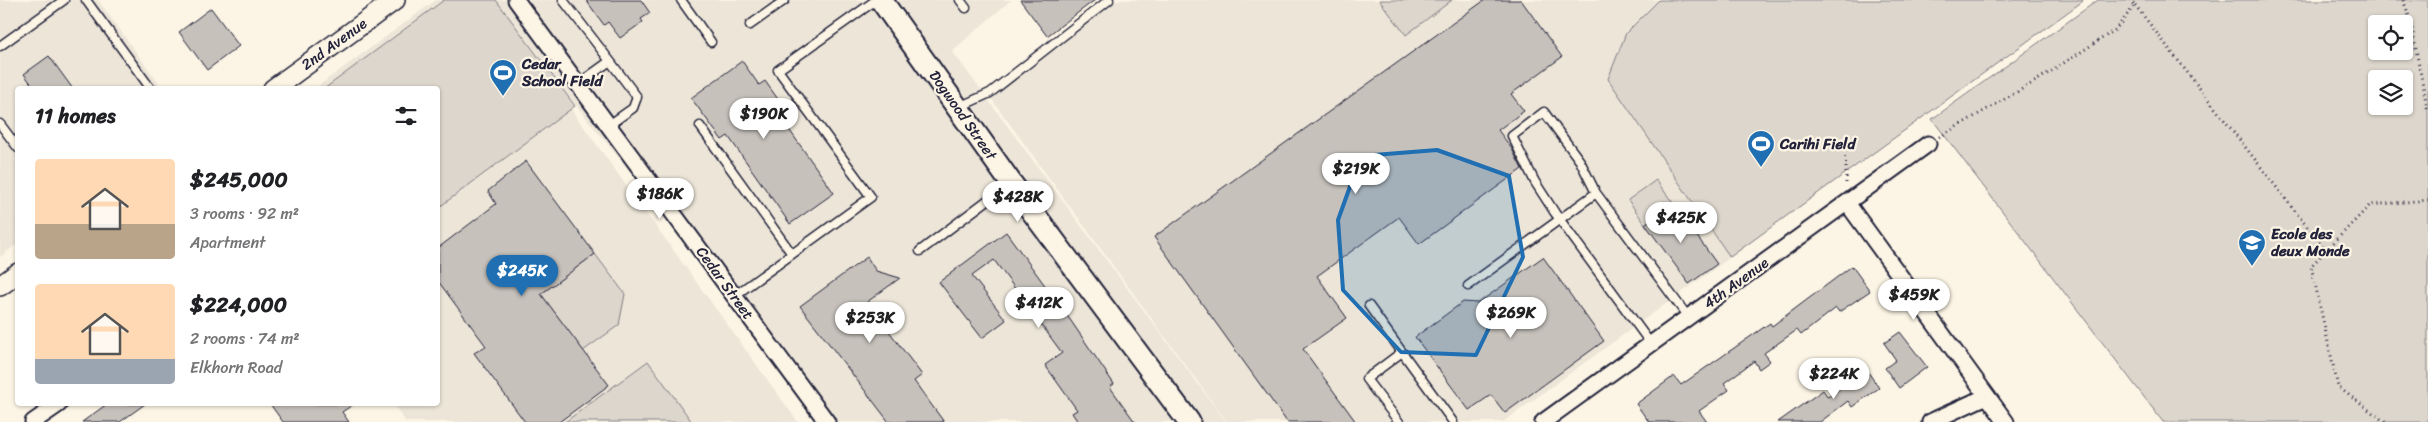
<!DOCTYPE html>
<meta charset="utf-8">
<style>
body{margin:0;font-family:Sriracha,sans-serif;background:#f6f6f6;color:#202124;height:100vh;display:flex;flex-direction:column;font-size:19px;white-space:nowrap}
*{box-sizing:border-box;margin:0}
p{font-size:16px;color:#757577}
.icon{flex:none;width:28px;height:28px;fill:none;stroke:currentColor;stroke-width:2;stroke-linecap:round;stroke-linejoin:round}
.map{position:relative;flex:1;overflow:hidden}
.details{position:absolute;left:15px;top:86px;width:425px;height:320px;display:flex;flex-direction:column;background:#fff;border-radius:5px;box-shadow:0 1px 4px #0004}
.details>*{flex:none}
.tools{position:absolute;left:2368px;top:15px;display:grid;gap:10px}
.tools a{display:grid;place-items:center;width:45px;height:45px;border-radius:5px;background:#fff;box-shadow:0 1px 4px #0004;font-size:25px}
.price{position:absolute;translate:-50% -42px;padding:0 11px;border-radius:18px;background:#fff;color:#222;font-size:16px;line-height:32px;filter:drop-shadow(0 1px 2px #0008)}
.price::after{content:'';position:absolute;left:50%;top:30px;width:15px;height:11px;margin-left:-8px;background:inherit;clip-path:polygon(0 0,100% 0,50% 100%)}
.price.selected{background:#1f6fb2;color:#fff}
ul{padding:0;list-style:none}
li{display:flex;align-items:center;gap:15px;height:125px;padding:0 20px}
li span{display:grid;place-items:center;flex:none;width:140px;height:100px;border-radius:5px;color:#555}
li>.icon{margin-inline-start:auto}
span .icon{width:60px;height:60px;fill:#fffc;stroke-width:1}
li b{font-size:21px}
h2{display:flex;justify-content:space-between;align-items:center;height:60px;padding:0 20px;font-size:21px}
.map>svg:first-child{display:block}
.built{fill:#ece5d8}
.green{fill:#dcd6cc;stroke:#7f7c84;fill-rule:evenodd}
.building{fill:#c6c1bb;stroke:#22223b}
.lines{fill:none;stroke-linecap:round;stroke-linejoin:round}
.service-casing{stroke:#22223b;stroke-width:11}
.minor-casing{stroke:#22223b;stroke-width:19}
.tertiary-casing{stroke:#22223b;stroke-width:22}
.secondary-casing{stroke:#22223b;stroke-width:25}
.path{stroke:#22223b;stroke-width:3;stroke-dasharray:1 4;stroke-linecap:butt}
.service{stroke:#fcf5e5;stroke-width:8}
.minor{stroke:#fcf5e5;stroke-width:15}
.tertiary{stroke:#fcf5e5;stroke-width:19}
.secondary{stroke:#fcf5e5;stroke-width:21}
.marked{fill:#1f6fb2;fill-opacity:0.2;stroke:#1f6fb2;stroke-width:4;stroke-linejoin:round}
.labels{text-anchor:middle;stroke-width:4.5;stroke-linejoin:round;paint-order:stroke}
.street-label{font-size:15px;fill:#22223b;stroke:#fcf5e5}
.poi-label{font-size:15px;font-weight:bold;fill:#22223b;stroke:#fcf5e5;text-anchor:start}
</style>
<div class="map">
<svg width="2428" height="422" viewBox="0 0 2428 422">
<rect width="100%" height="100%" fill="#fcf5e5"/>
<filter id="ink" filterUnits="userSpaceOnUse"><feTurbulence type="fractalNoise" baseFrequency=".02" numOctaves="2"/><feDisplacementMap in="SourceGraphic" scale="10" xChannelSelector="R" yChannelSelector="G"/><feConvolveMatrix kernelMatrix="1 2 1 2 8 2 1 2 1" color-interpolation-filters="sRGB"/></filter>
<g filter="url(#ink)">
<path class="built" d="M0,0H98L163,89H18L17,244L0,257Z
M436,0H1011L952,51L1226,422H836L509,24L798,422H406L393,404H438V89H314Z
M1117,0H2085L1503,422H1227L988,94Z"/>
<path class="green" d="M444,0H496L575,106L438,208V89H324Z
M1379,0H1452L1406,35Z
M1659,0H2082L2083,1L1730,257L1608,79L1626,33Z
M2098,0H2428V422H2163L1932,119ZM2376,24H2404V51H2376ZM2376,79H2404V106H2376Z
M1656,180L1673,203L1645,224L1628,200Z
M595,254L625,294L619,325L583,351L541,294Z
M648,361L692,422H565Z"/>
<path class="building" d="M586,0H641L650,13L641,19L643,22L620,38L608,22L604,25Z
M1020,0H1095L1047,36Z
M1485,0H1521L1562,57L1511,94L1524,111L1498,130L1512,149L1522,169L1419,244L1399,217L1317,276L1347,318L1303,349L1356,422H1287L1154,237Z
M211,8L239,46L207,70L179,32Z
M49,56L73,89H35L24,74Z
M742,61L759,85L765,81L790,116L783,121L834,193L790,224L728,136L722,140L691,98Z
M526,161L595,254L541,294L609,385L559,422H525L474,353L486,346L438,281V248L496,204L488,191Z
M1673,203L1717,264L1689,284L1645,224Z
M1006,232L1071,321L1114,384L1110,387L1135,422H1078L1072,413L1077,410L1045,365L1062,353L994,260L972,276L1006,320L982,338L939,282Z
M867,257L876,271L900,278L867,302L922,375L914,381L944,422H889L800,306Z
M1543,257L1604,341L1505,413L1491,395L1469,410L1415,337L1463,302L1478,303Z
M1852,266L1870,291L1839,312L1836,308L1801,335L1797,330L1764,353L1770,361L1759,369L1754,361L1724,383L1729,390L1699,411L1707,422H1649L1636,404L1674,376L1681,385L1770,323L1772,326Z
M1900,332L1927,367L1899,388L1885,368L1896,360L1884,343Z
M1866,369L1879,388L1852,407L1848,401L1820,422H1778L1823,390L1828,397Z
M107,404H145L120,422H82Z
M270,404H354L342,412L349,422H283Z"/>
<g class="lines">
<defs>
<path id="service" d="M86,0L151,89
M563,0L610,61
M681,0L711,42
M960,0L966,8
M750,25L785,0
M0,46L64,0
M578,84L610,61L637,97L633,108L609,125
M959,107L990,93L1109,0
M0,124L18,148
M700,126L792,254
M1596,193L1580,161L1544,112L1512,136L1535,182L1555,213L1651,344
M920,251L1009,184
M1468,286L1596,193L1688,317
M734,296L871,197L778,70L876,0
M1369,306L1402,352
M1399,422L1366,379L1402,352L1453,422"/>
<path id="minor" d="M516,0L827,422
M1847,203L2006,422
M33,422L59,404
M1543,422L1928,144
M1930,422L1987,396"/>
<path id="tertiary" d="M273,89L395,0
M0,286L18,273"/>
<path id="secondary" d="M881,0L1011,183L1189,422"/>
</defs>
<use href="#service" class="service-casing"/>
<use href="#minor" class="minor-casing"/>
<use href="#tertiary" class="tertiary-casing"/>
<use href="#secondary" class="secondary-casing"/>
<path class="path" d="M2403,0L2410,18L2428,112
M2135,5L2326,251
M1939,137L2036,81L2115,30L2135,5L2130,0
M1846,157V185
M2385,422L2338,387L2311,266L2370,205L2428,200"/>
<use href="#service" class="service"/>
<use href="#minor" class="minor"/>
<use href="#tertiary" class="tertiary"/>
<use href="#secondary" class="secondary"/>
</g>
</g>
<path class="marked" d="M1437,150L1509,176L1523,257L1476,355L1401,352L1343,290L1338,220L1361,156Z"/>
<defs>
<symbol id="stadium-pin" viewBox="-11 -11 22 30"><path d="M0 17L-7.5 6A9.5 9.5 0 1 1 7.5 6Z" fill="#1f6fb2" stroke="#fcf5e5"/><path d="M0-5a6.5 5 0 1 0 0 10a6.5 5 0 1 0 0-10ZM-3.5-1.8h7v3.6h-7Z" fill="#fff"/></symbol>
<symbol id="school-pin" viewBox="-11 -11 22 30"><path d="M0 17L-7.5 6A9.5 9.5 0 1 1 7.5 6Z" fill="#1f6fb2" stroke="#fcf5e5"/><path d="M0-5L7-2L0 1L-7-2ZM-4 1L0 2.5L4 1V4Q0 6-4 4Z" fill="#fff"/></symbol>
</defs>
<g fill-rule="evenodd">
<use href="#stadium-pin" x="487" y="57" width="32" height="43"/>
<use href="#stadium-pin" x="1745" y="128" width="32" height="43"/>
<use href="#school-pin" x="2236" y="227" width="32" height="43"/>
</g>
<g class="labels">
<g class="street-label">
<text transform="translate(334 44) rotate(-36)" y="5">2nd Avenue</text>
<text transform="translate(963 115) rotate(55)" y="5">Dogwood Street</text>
<text transform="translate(725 283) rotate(54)" y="5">Cedar Street</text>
<text transform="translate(1736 283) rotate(-36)" y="5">4th Avenue</text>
</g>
<g class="poi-label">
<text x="522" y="69">Cedar<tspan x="522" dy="17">School Field</tspan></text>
<text x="1780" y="149">Carihi Field</text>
<text x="2271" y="239">Ecole des<tspan x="2271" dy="17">deux Monde</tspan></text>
</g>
</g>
</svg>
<div class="tools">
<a><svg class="icon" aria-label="locate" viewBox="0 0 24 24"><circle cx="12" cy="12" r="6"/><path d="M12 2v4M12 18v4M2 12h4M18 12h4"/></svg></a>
<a><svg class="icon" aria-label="layers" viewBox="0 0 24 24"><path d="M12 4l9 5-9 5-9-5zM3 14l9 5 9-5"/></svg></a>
</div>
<b class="price" style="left:764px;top:140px">$190K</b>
<b class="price" style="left:1356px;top:195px">$219K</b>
<b class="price" style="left:660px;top:220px">$186K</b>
<b class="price" style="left:1018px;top:223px">$428K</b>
<b class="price" style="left:1681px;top:244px">$425K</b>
<b class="price selected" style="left:522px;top:297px">$245K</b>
<b class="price" style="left:1914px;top:321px">$459K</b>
<b class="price" style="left:1039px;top:329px">$412K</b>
<b class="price" style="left:1511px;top:339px">$269K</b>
<b class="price" style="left:870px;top:344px">$253K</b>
<b class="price" style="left:1834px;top:400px">$224K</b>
<section class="details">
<h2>11 homes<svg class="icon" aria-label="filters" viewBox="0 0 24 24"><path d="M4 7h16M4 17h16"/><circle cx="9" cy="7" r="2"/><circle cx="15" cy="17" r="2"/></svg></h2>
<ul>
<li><span style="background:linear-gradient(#ffd9b3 65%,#b9a48a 0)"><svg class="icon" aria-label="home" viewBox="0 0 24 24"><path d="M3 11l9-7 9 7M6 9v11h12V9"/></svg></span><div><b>$245,000</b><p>3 rooms · 92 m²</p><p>Apartment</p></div></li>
<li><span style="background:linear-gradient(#ffd9b3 75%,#9aa5b1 0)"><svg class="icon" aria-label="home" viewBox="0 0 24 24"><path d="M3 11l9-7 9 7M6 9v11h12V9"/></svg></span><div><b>$224,000</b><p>2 rooms · 74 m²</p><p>Elkhorn Road</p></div></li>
</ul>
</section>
</div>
